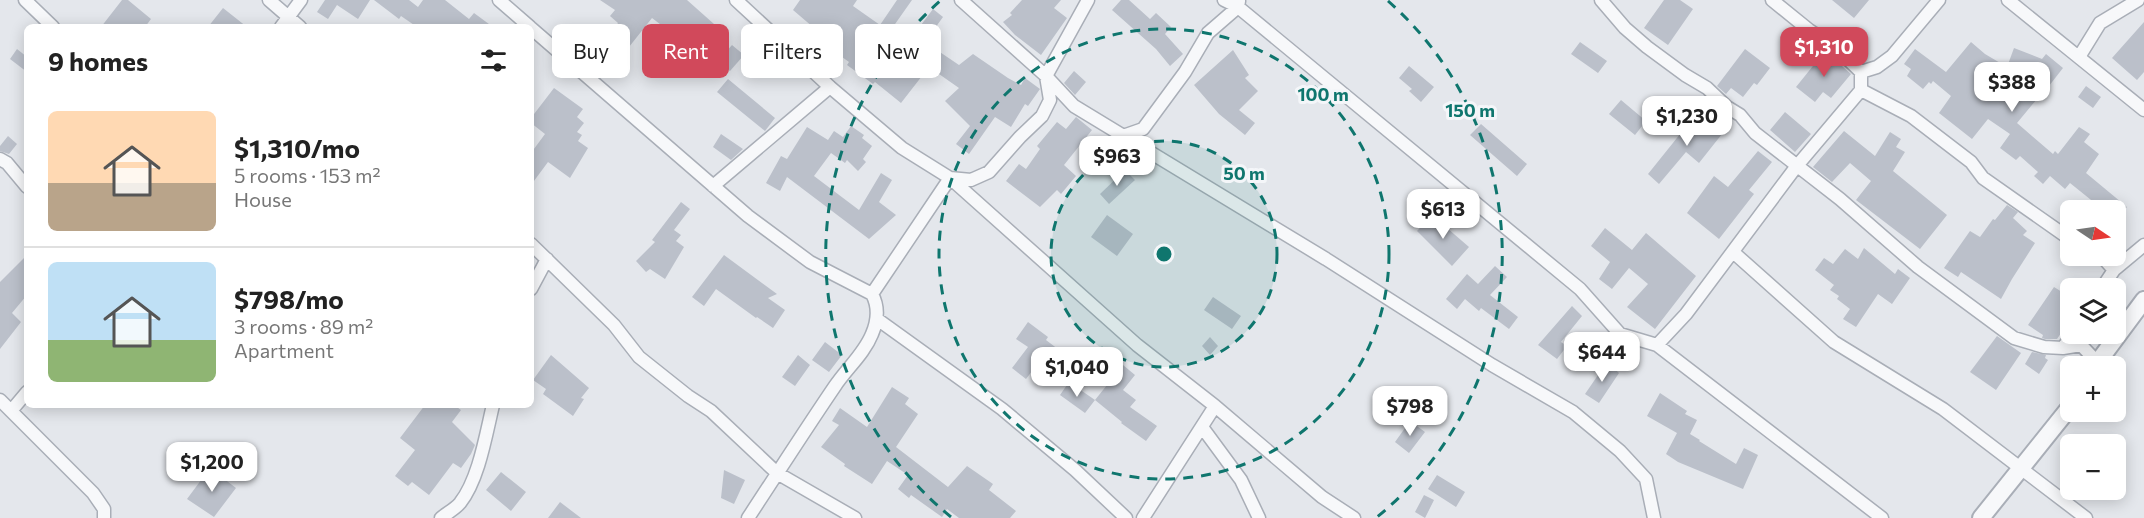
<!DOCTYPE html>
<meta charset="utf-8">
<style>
body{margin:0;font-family:Commissioner,sans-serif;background:#f2f2f2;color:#222;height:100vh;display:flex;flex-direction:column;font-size:22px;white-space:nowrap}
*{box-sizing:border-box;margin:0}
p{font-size:20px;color:#767676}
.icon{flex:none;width:33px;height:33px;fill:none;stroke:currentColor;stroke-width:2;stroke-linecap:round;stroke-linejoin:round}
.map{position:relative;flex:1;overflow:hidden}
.drawer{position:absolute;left:24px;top:24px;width:510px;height:384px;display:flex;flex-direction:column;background:#fff;border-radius:9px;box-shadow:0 3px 15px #0003}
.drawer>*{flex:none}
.guide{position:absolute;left:552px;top:24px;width:570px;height:54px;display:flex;gap:12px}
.needle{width:39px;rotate:103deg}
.controls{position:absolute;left:2060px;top:200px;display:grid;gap:12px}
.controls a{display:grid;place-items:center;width:66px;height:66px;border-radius:9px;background:#fff;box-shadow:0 3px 15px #0003;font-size:30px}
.price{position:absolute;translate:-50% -51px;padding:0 14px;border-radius:12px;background:#fff;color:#222;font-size:20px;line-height:39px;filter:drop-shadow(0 2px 3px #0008)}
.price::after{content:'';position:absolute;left:50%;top:36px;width:18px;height:14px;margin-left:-9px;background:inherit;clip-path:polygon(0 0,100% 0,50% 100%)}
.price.selected{background:#d1495b;color:#fff}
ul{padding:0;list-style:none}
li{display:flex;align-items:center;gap:18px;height:150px;padding:0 24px}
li+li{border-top:2px solid #e0e0e0}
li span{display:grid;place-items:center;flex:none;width:168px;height:120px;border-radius:9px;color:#555}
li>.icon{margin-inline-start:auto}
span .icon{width:72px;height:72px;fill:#fffc;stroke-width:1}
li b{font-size:26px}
h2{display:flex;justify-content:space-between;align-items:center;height:72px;padding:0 24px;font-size:26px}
.tag{padding:0 21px;border-radius:9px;background:#fff;box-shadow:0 3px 15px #0003;font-size:21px;line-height:54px}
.tag.selected{background:#d1495b;color:#fff}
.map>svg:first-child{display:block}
.building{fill:#bbc0ca}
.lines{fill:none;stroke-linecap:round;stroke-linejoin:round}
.minor-casing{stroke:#a9aeb7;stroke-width:15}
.tertiary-casing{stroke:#a9aeb7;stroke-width:20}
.minor{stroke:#f7f8fa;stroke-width:12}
.tertiary{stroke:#f7f8fa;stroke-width:16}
.ring{fill:none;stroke:#0f766e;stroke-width:3;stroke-dasharray:10 8}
.centre{fill:#0f766e;stroke:#f4f6f9;stroke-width:3}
.ring-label{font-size:18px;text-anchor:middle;font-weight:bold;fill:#0f766e;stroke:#f4f6f9;stroke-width:6;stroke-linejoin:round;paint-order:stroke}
</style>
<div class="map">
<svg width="2144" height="518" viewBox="0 0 2144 518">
<rect width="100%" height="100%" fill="#e4e7ec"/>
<path class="building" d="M122,0H128L151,19L145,27H101Z
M325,0H370L358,19L337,5L328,19L317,12Z
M374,0H409L418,7L423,0H445L469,19L474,13L493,27H417L401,16L399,19Z
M600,0H687L714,24L705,39L725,53L732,45L744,55L730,71L712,60L707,67L692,56L685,66L666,53L677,37L652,18L629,47L619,39L625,33L616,26L618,23L610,16L615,10Z
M800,0H857L853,6L880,25L897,0H912L869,61L885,73L933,9L943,17L925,42L959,65L973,54L1008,78L1021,85L1025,78L1040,89L1028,106L1025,104L1011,127L995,117L969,154L956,144L970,126L945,101L959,88L929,67L901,103L875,82L873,84L847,65L849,62L831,49L834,45L793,10Z
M1022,0H1061L1054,8L1067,18L1041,55L1015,35L1003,22L1012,15L1010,13Z
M1121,0H1129L1150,19L1156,13L1171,27L1165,34L1183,54L1170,66L1156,49L1112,10Z
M1664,0H1680L1693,9L1668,45L1644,28Z
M1832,0H1869L1854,18Z
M223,8L247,27H208Z
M2144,22V72L2137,80L2112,58Z
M1580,42L1607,61L1598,73L1571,54Z
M1971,42L1985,54L2007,67L2014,48L2042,59L2046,54L2063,68L2038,100L2037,99L2017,123L2053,154L2055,151L2058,154L2079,127L2090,134L2084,142L2099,154L2086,173L2127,207L2118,218L2115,215V210H2108L2103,205L2101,208L2070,183L2065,189L2050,176L2043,184L2034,176L2038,172L2020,156L2016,160L2000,148L2010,134L1988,119L1972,139L1939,113L1951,96L1933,81L1931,84L1929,82L1923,89L1907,76L1911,69L1904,64L1915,49L1946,72Z
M17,49L27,57V72L10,59Z
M1745,49L1770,68L1757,85L1754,83L1743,97L1731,88L1726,94L1717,86Z
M1233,50L1249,75L1245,78L1258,91L1239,110L1255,123L1245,135L1219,114L1194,85Z
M1825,51L1851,74L1831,98L1823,92L1815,102L1796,87Z
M1409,66L1434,87L1421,102L1409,91L1412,89L1399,78Z
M1074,71L1086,82L1075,95L1064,83Z
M728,79L775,118L765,131L717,92Z
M2086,86L2101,97L2093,108L2078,97Z
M554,88L583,109L577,117L584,123L577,132L582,135L578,141L588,148L570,178L548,162L531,185V153L545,134L531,123V118Z
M1621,100L1646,121L1635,135L1609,114Z
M1785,112L1811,134L1795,152L1770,130Z
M1697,113L1722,134L1699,163L1686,152L1659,184L1648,174Z
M1076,117L1092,130L1064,165L1076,176L1061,194L1057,190L1040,207L1006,181L1019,164L1026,169L1040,149L1037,146L1057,122L1066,129Z
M1481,124L1527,164L1517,176L1470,135Z
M851,126L864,135L862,138L872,146L863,159L866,162L858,171L847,160L845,163L831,153L814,176L859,210L881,173L892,180L879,202L896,215L869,239L787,177L780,191L766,183L781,156L787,159L807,127L828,140L834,131L843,137Z
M1844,131L1875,156L1890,132L1901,139L1896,147L1905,152L1893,171L1947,215L1920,249L1856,200L1871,181L1850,163L1832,182L1813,167Z
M721,134L743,149L731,160L713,147Z
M8,136L17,144L9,154L0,151V146Z
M1758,151L1772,162L1749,190L1754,194L1719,239L1687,213L1714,176L1728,187Z
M1125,170L1135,180L1109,204L1100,194Z
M681,202L690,209L674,230L681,235L676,241L684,247L665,279L650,269L646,272L636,261L655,242L652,240Z
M2007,205L2018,212L2013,218L2027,231L2023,235L2035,243L2012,279L2001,299L1961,272L1958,277L1944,268L1970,231L1980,237L1993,219L1995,220Z
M1107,215L1133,234L1117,256L1091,237Z
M1432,215L1469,247L1452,266L1417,231Z
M1605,228L1632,250L1646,233L1696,276L1655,329L1627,307L1648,284L1629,268L1612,289L1599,279L1610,262L1591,246Z
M1864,248L1895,274L1898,269L1910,278L1892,304L1878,294L1856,327L1843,319L1850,309L1837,299L1839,296L1830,290L1834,285L1815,270L1824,258L1833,264L1845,249L1858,259Z
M27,255V295L12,313L21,322L0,349V282Z
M724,255L777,294L768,298L785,310L773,328L757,317L756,318L716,289L704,306L692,297Z
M1495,266L1507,277L1490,295L1518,317L1509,329L1481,308L1479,311L1465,299L1457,309L1446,299L1467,274L1478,284Z
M2054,287L2070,297V320L2057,339H2045L2042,338L2043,335L2028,325Z
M1213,297L1241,316L1232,329L1204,310Z
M1572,306L1582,316L1561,342L1567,346L1557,359L1538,345Z
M1028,322L1048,337L1046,340L1080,366L1070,379L1042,358L1026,379L1012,368L1028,347L1016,339Z
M1997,336L2021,353L1996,390L1970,372Z
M1210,337L1218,346L1210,355L1202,346Z
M825,342L842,355L829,372L812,360Z
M2032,352L2046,355L2045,358L2048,360L2039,374L2025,364Z
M551,355L589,388L581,398L584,399L573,416L543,394L546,389L533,380Z
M798,355L810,365L795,386L782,377Z
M1607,362L1619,373L1599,403L1585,394Z
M1123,365L1135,375L1123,390L1136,400L1130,407L1157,426L1146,441L1121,423L1122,422L1095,400Z
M1069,382L1095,400L1085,413L1060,395Z
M892,387L909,398L905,404L918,414L896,447L948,487L967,466L993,484L989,490L1016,511L1010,518H959L947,509L942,517L911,495L909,498L898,489L908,475L887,461L872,484L844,466L845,464L821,447L839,425L832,421L840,408L867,427Z
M1660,393L1687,411L1685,414L1697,420L1690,434L1700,440L1699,441L1736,464L1744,448L1758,455L1743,489L1678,462L1666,454L1677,433L1647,416Z
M425,405H454L461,410L452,422L475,445L471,454L461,468L453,463L429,495L412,482L408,486L395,476L415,450L400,438Z
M1410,421L1425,432L1409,453L1395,442Z
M210,468L236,488L214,517L187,499Z
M724,470L745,480L734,504L721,498Z
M501,472L526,492L511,511L486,490Z
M1437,475L1465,492L1456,507L1428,489Z
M1424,495L1434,500L1425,518L1415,512Z
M560,502L581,518H548Z"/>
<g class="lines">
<defs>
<path id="minor" d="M25,0L53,27
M269,0L300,27
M499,0L530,27
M736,0L830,87L902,148L950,178L1137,345L1215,406L1322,497L1354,518
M961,0L1046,76L1074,106L1326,259L1492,365L1573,412L1620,451L1646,479L1654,518
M1224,0L1238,7L1580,289L1620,334L1657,345L1686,314L1796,167L1861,90V72L1877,67L1892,56L1939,0
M1601,0L1625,28L1647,47L1685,75L1707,88L1727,107L1740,115L1755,133L1840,199L1918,267L2014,338L2044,347L2063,348L2081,345L2097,362
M1772,0L1809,30L1835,47L1861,72
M2008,0L2144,110
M281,27L301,0
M531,28L748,216L810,262L872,294
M2079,57L2100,23L2138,0
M1861,90L1911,116L1971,162L1983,178L2070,239
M1123,136L1143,129L1185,72L1208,33L1238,7L1239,1
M0,159L7,163L27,187
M713,186L830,87
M531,244L614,325L639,357L688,396L711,411L777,473L855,518
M1733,252L1834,342L1943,409L2086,518
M2096,255L2104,259L2114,270L2144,245
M2102,288L2114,270
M531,289L547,259
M877,319L1002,409L1075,470L1126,518
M1657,345L1882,518
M2063,348L2073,333
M0,400L93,493L104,509V518
M11,411L27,392
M1202,427L1241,480L1259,518
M441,518C447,513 455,509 460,503C479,479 486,434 493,405
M748,518C777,474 805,430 835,386C847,368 864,354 872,334C878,320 879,307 872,294L950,178L971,180L989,172L1020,137L1042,116L1050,100L1046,76L1088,0
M1143,518L1215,406"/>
<path id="tertiary" d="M2095,366L2144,300
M1981,518L2070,407"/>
</defs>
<use href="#minor" class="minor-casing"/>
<use href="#tertiary" class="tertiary-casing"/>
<use href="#minor" class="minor"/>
<use href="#tertiary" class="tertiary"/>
</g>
<circle cx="1164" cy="254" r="113" fill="#0f766e" fill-opacity=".12"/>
<g class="ring">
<circle cx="1164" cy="254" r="113"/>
<circle cx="1164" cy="254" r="225"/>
<path d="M951 517A338 338 0 0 1 940 1M1388 1A338 338 0 0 1 1377 517"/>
</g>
<circle cx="1164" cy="254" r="9" class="centre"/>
<g class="ring-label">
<text x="1323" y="101">100 m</text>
<text x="1470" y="117">150 m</text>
<text x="1244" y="180">50 m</text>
</g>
</svg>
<div class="controls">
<a><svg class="needle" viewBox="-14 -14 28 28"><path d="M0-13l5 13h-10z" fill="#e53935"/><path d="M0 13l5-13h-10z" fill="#767676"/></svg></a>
<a><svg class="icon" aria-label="layers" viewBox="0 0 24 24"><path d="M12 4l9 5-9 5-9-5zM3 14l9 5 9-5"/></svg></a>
<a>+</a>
<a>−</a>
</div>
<b class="price selected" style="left:1824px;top:78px">$1,310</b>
<b class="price" style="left:2012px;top:113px">$388</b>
<b class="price" style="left:1687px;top:147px">$1,230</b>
<b class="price" style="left:1117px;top:187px">$963</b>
<b class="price" style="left:1443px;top:240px">$613</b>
<b class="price" style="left:1602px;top:383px">$644</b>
<b class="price" style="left:1077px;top:398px">$1,040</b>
<b class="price" style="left:1410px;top:437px">$798</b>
<b class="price" style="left:212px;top:493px">$1,200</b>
<div class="guide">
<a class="tag">Buy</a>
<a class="tag selected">Rent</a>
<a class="tag">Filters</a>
<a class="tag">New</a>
</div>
<section class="drawer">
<h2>9 homes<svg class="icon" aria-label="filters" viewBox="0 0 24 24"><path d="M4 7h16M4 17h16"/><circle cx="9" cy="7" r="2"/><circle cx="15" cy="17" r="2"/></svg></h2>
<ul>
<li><span style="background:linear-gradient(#ffd9b3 60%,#b9a48a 0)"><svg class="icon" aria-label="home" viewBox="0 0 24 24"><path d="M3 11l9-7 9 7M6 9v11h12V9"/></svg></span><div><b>$1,310/mo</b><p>5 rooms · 153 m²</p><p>House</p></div></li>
<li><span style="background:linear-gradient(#bfe0f5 65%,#8fb573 0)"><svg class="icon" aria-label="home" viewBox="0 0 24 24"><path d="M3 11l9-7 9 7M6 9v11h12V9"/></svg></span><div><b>$798/mo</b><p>3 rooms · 89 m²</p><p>Apartment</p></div></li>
</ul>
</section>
</div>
